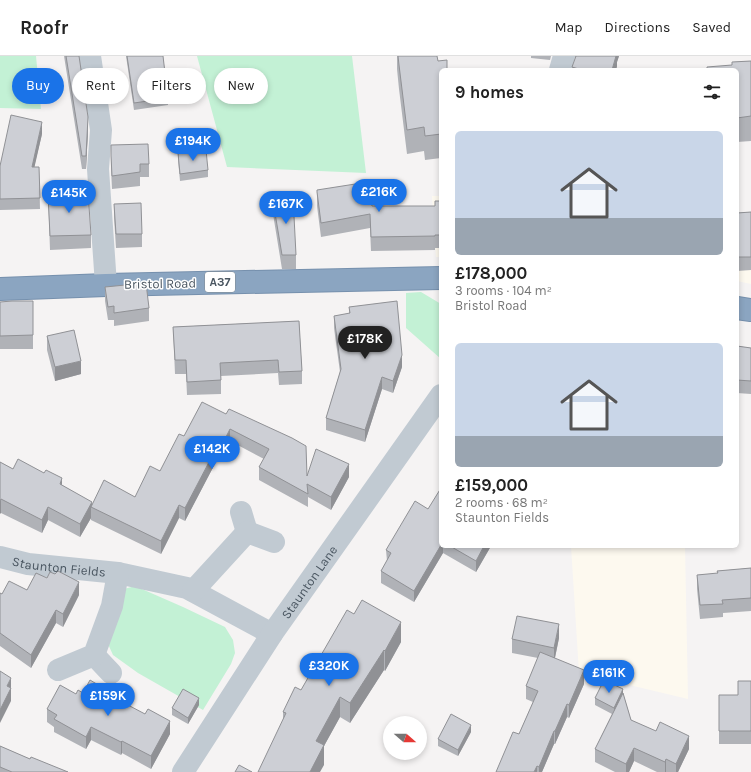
<!DOCTYPE html>
<meta charset="utf-8">
<style>
body{margin:0;font-family:Karla,sans-serif;background:#f6f6f6;color:#222;height:100vh;display:flex;flex-direction:column;font-size:15px;white-space:nowrap}
*{box-sizing:border-box;margin:0}
p{font-size:13px;color:#767676}
.icon{flex:none;width:22px;height:22px;fill:none;stroke:currentColor;stroke-width:2;stroke-linecap:round;stroke-linejoin:round}
.map{position:relative;flex:1;overflow:hidden}
.panel{position:absolute;left:439px;top:12px;width:300px;height:480px;display:flex;flex-direction:column;background:#fff;border-radius:6px;box-shadow:0 2px 6px #0003}
.panel>*{flex:none}
.banner{position:absolute;left:12px;top:12px;width:367px;height:36px;display:flex;gap:8px}
.needle{width:26px;rotate:110deg}
.buttons{position:absolute;left:383px;top:660px;display:grid;gap:8px}
.buttons a{display:grid;place-items:center;width:44px;height:44px;border-radius:50%;background:#fff;box-shadow:0 2px 6px #0003;font-size:20px}
.price{position:absolute;translate:-50% -34px;padding:0 9px;border-radius:14px;background:#1a73e8;color:#fff;font-size:13px;line-height:26px;filter:drop-shadow(0 1px 2px #0008)}
.price::after{content:'';position:absolute;left:50%;top:24px;width:12px;height:9px;margin-left:-6px;background:inherit;clip-path:polygon(0 0,100% 0,50% 100%)}
.price.active{background:#222;color:#fff}
ul{padding:0;list-style:none}
li{display:grid;align-content:center;gap:8px;height:212px;padding:0 16px}
li span{display:grid;place-items:center;height:124px;border-radius:6px;color:#555}
li>.icon{margin-inline-start:auto}
span .icon{width:72px;height:72px;fill:#fffc;stroke-width:1}
li b{font-size:17px}
h2{display:flex;justify-content:space-between;align-items:center;height:48px;padding:0 16px;font-size:17px}
.chip{padding:0 14px;border-radius:18px;background:#fff;box-shadow:0 2px 6px #0003;font-size:14px;line-height:36px}
.chip.active{background:#1a73e8;color:#fff}
header{display:flex;align-items:center;gap:24px;box-sizing:border-box;height:56px;padding:0 20px;background:#fff;border-bottom:1px solid #e0e0e0}
header strong{font-size:19px}
nav{display:flex;gap:22px;margin-inline-start:auto;font-size:14px}
.map>svg:first-child{display:block}
.commercial{fill:#fdf9ef}
.green{fill:#c3f1d5}
.lines{fill:none;stroke-linecap:round;stroke-linejoin:round}
.highway-casing{stroke:#7690ad;stroke-width:24}
.street{stroke:#c1cad2;stroke-width:22}
.highway{stroke:#8ba5c1;stroke-width:22}
.wall{fill:#b0b2b7}
.shaded-wall{fill:#909195}
.building{fill:#cdcfd5;stroke:#909195}
.labels{text-anchor:middle;stroke-width:3;stroke-linejoin:round;paint-order:stroke}
.shield{fill:#fff;stroke:#808990;stroke-width:1}
.shield-label{font-size:12px;font-weight:bold;fill:#4a5661}
.street-label{font-size:13px;fill:#4a5661;stroke:#fff}
</style>
<header>
<strong>Roofr</strong>
<nav><a>Map</a><a>Directions</a><a>Saved</a></nav>
</header>
<div class="map">
<svg width="751" height="716" viewBox="0 0 751 716">
<rect width="100%" height="100%" fill="#f5f3f3"/>
<path class="commercial" d="M432,140H441V201H436Z
M751,160V228L737,225V164Z
M571,490H685L688,643L579,617Z"/>
<path class="green" d="M0,0H36L41,53L0,52Z
M197,0H352L366,117L227,111Z
M421,236L441,248V303L406,272V237Z
M135,530L183,551L225,571L233,584L235,597L231,608L203,654L138,617L113,599L108,588L124,533Z"/>
<g class="lines">
<defs>
<path id="highway" d="M0,233L106,229L441,222
M737,252L751,254"/>
</defs>
<use href="#highway" class="highway-casing"/>
<g class="street">
<path d="M90,0L101,74L98,113L106,229"/>
<path d="M560,14L564,0"/>
<path d="M241,456L247,476"/>
<path id="s1" d="M0,501L28,508L118,517L187,532L272,578"/>
<path d="M193,535L247,476L274,486"/>
<path d="M94,599L111,617"/>
<path d="M58,614L94,599L112,550L118,517"/>
<path id="s2" d="M183,716L272,578L441,339"/>
</g>
<use href="#highway" class="highway"/>
</g>
<path class="wall" d="M64,0H79L88,74L86,113H82Z
M126,0H163L168,42V49L134,54Z
M397,0H437L438,5L441,14V102L425,104L424,95L407,98L399,33L397,13Z
M531,0H551L550,4L531,2Z
M575,0H619L617,6V10L616,14H572V11L575,3Z
M751,5V85L737,86V14L732,9V6Z
M42,78L34,111H39L40,153L0,154V110Z
M178,97L208,114V121L180,125L178,104Z
M111,100L149,108V121H140V130L112,133L111,113Z
M317,136L372,150H435L441,145V192H435V194L371,195L370,172L321,181L317,150Z
M48,138L91,179V192L50,194Z
M273,145L296,199V213H282L273,158Z
M114,148L142,178V191L116,192L114,161Z
M751,156V214L737,215V157Z
M105,231L149,252V265L114,270V264H108L105,245Z
M33,245V293H0V246Z
M349,251L402,311L393,337L382,333L365,386L326,374V362L340,316L334,272V260L349,258Z
M299,265L302,315V328L279,329L278,317L221,320V338L187,339L186,318H175L173,271Z
M47,280L81,318L55,325L47,294Z
M737,290L751,292V338L737,337Z
M226,358L307,420L349,421L331,454L308,441V451L259,424V411L264,403L230,385L222,402L219,400L185,465L179,462L161,498L91,464V462L80,481L48,464L42,477L1,457L0,406L13,413L62,429L92,448L135,441L160,415L184,380Z
M441,490H491L476,516L443,497L414,546L381,527V515L387,505L386,494Z
M751,512V555L723,557V561L700,563L697,533V519L717,518V515Z
M27,534L79,539L63,571L56,567L31,612L0,590V537L2,538Z
M354,558L401,586L385,615L384,614L350,667L340,661L324,690V709L283,665V656L301,634Z
M559,582L555,602L584,628L569,662L567,661L555,688H554L542,716H496L519,678L533,646L526,643V630L538,602L512,597V583Z
M751,625V688H719V639H738Z
M83,637L110,640L170,678L151,713L122,697L121,699L91,684L86,693L54,676V671L47,666V653L76,638Z
M623,637L631,664L689,693L678,716H657L634,705L629,716H615L595,706V693L612,658L595,649V642Z
M199,649L188,668L172,659V652Z
M471,676L458,700L438,690V683Z
M0,690L30,703L68,716H0Z"/>
<path class="shaded-wall" d="M616,0H619L617,6V10L616,14H612Z
M88,61V74L86,113V100Z
M42,66V78L32,122V111Z
M402,299V311L393,337V325Z
M81,305V318L55,325V311Z
M382,321V333L365,386V374Z
M230,373V385L222,402V389Z
M219,387V400L185,465V452Z
M349,408V421L331,454V441Z
M62,422V436L60,428Z
M1,443V457L0,458V445Z
M92,446V452L91,451V462L80,481V468Z
M179,449V462L161,498V485Z
M48,451V464L42,477V464Z
M441,489V490H443V497L414,546V535Z
M484,490H491L476,516V505Z
M79,526V539L63,571V558Z
M56,554V567L31,612V599Z
M401,566V586L385,615V595Z
M559,568V582L554,606V592Z
M384,594V614L350,667V647Z
M584,614V628L569,662V649Z
M11,622V645L0,667V654L7,630Z
M623,633V640L614,658V652Z
M340,641V661L324,690V709L320,716H310L316,685Z
M199,642V649L188,668V662Z
M567,648V661L555,688V675Z
M170,665V678L151,713V700Z
M471,669V676L458,700V694Z
M91,671V684L86,693V681Z
M554,675V688L542,716H539V711Z
M689,680V693L678,716H676V708Z
M122,685V697L121,699V686Z
M634,692V705L629,716H626V708Z
M666,703V716H665V706Z
M537,710V716H534Z"/>
<path class="building" d="M66,0H79L88,61L86,100H82Z
M127,0H163L168,42L134,47Z
M398,0H437L438,5L447,4V14H441V78L425,80L424,71L407,74L399,9Z
M576,0H616L612,14H582L572,11Z
M751,5V60L737,62V14H707V11L732,9V6Z
M11,59L42,66L32,111H39L40,142L0,143V110Z
M148,88L149,108H140V116L112,120L111,100V89Z
M206,94L208,114L180,118L178,97Z
M368,126L372,150H435V145H441V179H435V180L371,181L370,158L321,167L317,136V134Z
M88,136L91,179L50,180L48,138Z
M293,141L296,199H282L273,145Z
M141,147L142,178H116L114,148Z
M751,156V201H737V157Z
M146,227L149,252L114,257V250L108,251L105,231Z
M12,245H33V279L0,280V246Z
M397,245L402,299L393,325L382,321L365,374L326,362L341,313L334,260L350,257L349,251Z
M299,265L302,315L279,316L278,304L220,307L221,324L187,326L186,304H175L173,271Z
M74,274L81,305L55,311L47,280Z
M737,290L751,292V325L737,324Z
M202,346L226,358L229,353L292,382L306,390L307,420L316,393L349,408L331,441L307,428L308,438L259,411L269,393L230,373L222,389L219,387L185,452L179,449L161,485L91,451L104,424L135,441L150,410L160,415L179,378L184,380Z
M18,403L44,417L46,414L62,422L60,428L92,446L80,468L48,451L42,464L1,443L0,445V406L13,413Z
M441,432V489L414,535L381,515L391,497L386,494L415,445L428,453Z
M450,490H484L476,505Z
M751,512V542L722,544L723,548L700,549L697,519L718,517L717,515Z
M58,515L79,526L63,558L56,554L31,599L0,577V537L2,538L9,525L27,534L36,517L47,522L50,516L55,518Z
M362,544L401,566L385,595L384,594L350,647L340,641L316,685L324,689L310,716H258L286,657L283,656L295,631L301,634L347,554L354,558Z
M517,560L559,568L554,592L512,583Z
M540,596L584,614L569,649L567,648L555,675H554L539,711L537,710L534,716H496L513,676L519,678L538,635L526,630Z
M0,615L11,622L7,630L11,632L0,654Z
M90,624L110,636L109,639L145,658L148,653L170,665L151,700L122,685L121,686L91,671L86,681L54,663L57,659L47,653L60,629L76,638L78,634L83,637Z
M604,624L623,633L614,652L595,642Z
M738,625H751V675H719V639H738Z
M183,633L199,642L188,662L172,652Z
M623,637L631,664L656,675L660,666L689,680L676,708L666,703L665,706L634,692L626,708L595,693Z
M451,658L471,669L458,694L438,683Z
M0,690L30,703L31,701L68,716H12L0,711Z
M239,709L252,716H235Z"/>
<g class="labels">
<rect class="shield" x="205" y="216" width="30" height="20" rx="3"/>
<g class="shield-label">
<text x="220" y="230">A37</text>
</g>
<g class="street-label">
<text transform="translate(160 227) rotate(-1)" y="5">Bristol Road</text>
<text dy="5" stroke="none"><textPath href="#s1" startOffset="60">Staunton Fields</textPath></text>
<text dy="5" stroke="none"><textPath href="#s2" startOffset="228">Staunton Lane</textPath></text>
</g>
</g>
</svg>
<div class="buttons">
<a><svg class="needle" viewBox="-14 -14 28 28"><path d="M0-13l5 13h-10z" fill="#e53935"/><path d="M0 13l5-13h-10z" fill="#767676"/></svg></a>
</div>
<b class="price" style="left:193px;top:106px">£194K</b>
<b class="price" style="left:379px;top:157px">£216K</b>
<b class="price" style="left:69px;top:158px">£145K</b>
<b class="price" style="left:286px;top:169px">£167K</b>
<b class="price active" style="left:365px;top:304px">£178K</b>
<b class="price" style="left:212px;top:414px">£142K</b>
<b class="price" style="left:329px;top:631px">£320K</b>
<b class="price" style="left:609px;top:638px">£161K</b>
<b class="price" style="left:108px;top:661px">£159K</b>
<div class="banner">
<a class="chip active">Buy</a>
<a class="chip">Rent</a>
<a class="chip">Filters</a>
<a class="chip">New</a>
</div>
<section class="panel">
<h2>9 homes<svg class="icon" aria-label="filters" viewBox="0 0 24 24"><path d="M4 7h16M4 17h16"/><circle cx="9" cy="7" r="2"/><circle cx="15" cy="17" r="2"/></svg></h2>
<ul>
<li><span style="background:linear-gradient(#c9d6e8 70%,#9aa5b1 0)"><svg class="icon" aria-label="home" viewBox="0 0 24 24"><path d="M3 11l9-7 9 7M6 9v11h12V9"/></svg></span><div><b>£178,000</b><p>3 rooms · 104 m²</p><p>Bristol Road</p></div></li>
<li><span style="background:linear-gradient(#c9d6e8 75%,#9aa5b1 0)"><svg class="icon" aria-label="home" viewBox="0 0 24 24"><path d="M3 11l9-7 9 7M6 9v11h12V9"/></svg></span><div><b>£159,000</b><p>2 rooms · 68 m²</p><p>Staunton Fields</p></div></li>
</ul>
</section>
</div>
